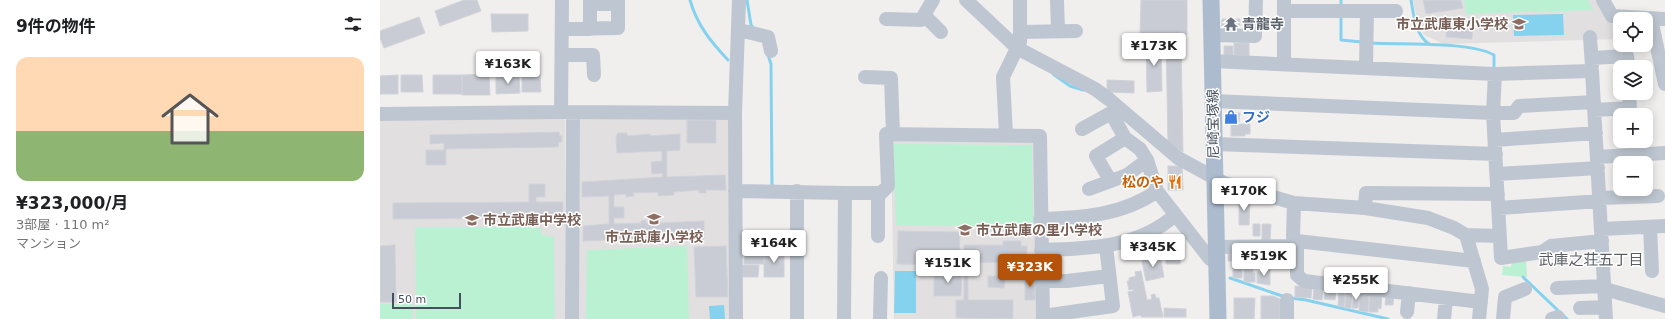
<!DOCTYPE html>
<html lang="ja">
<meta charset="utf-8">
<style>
body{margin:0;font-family:"DejaVu Sans","Noto Sans JP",sans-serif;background:#f2f2f2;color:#202124;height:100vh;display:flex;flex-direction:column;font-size:15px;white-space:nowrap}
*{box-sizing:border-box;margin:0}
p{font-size:13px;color:#757577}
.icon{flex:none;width:22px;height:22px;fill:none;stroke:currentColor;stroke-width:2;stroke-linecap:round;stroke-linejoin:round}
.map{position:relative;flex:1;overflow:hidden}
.drawer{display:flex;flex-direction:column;background:#fff;width:380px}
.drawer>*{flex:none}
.buttons{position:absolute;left:1233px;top:12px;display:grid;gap:8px}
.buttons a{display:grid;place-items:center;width:40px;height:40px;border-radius:8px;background:#fff;box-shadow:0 2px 10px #0003;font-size:20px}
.scale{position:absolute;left:12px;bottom:10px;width:69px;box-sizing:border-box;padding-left:4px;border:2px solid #45505c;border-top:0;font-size:11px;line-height:14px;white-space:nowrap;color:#45505c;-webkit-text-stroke:3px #fff;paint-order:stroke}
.price{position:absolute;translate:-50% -34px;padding:0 9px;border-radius:4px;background:#fff;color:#222;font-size:13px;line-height:26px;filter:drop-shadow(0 1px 2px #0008)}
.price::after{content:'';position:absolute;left:50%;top:24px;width:12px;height:9px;margin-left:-6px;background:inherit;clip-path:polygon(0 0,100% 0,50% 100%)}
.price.on{background:#b45309;color:#fff}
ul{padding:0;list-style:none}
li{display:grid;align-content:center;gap:8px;height:212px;padding:0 16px}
li span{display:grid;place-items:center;height:124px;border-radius:12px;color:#555}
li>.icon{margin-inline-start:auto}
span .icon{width:72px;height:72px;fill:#fffc;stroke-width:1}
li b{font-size:17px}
h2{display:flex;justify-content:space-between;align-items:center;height:48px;padding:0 16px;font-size:17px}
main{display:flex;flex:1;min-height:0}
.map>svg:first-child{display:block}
.education{fill:#e2dfe0}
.green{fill:#baf1d3}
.water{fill:#85d2ef}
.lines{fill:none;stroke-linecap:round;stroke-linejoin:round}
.stream{stroke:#85d2ef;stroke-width:3}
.building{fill:#c9ccd4;stroke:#d1d3da}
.minor{stroke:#bec7d1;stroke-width:14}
.major{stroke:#acbbce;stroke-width:17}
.labels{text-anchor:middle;stroke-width:3;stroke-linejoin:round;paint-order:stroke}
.worship-label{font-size:14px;font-weight:bold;fill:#5b616d;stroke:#fff;text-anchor:start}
.education-label{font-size:14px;font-weight:bold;fill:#785e54;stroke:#fff;text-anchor:start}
.shop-label{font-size:14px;font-weight:bold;fill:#366cbe;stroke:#fff;text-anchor:start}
.street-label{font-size:14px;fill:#45505c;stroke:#fff}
.food-label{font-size:14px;font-weight:bold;fill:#c56008;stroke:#fff;text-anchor:end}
.neighbourhood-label{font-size:15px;fill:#5a5e63;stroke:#fff}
</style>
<main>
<section class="drawer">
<h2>9件の物件<svg class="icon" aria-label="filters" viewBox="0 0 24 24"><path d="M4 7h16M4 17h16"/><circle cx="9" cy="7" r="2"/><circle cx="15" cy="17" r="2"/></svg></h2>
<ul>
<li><span style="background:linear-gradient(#ffd9b3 60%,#8fb573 0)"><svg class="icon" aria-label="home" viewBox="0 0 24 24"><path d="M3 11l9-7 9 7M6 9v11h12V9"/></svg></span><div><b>¥323,000/月</b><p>3部屋 · 110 m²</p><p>マンション</p></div></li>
</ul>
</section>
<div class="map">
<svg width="1285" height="319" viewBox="0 0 1285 319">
<rect width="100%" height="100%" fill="#f1eeee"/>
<path class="education" d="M1033,0H1219L1240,22V39L1064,44L1044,35L1039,27Z
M351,115V319H197L199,117Z
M0,118H183L185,120V319H0Z
M517,137L655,139L661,319H514L511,141Z"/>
<path class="green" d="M1084,0H1208L1213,10L1086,14Z
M513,144L652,145L653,227L516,225Z
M35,228H161L162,235L174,237L175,319H36Z
M307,246L309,319H206L207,250Z
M1146,258L1147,277L1122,275L1123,266L1130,267L1132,264L1131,260Z
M0,304H33V319H0Z"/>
<path class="water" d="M1183,14L1184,35L1134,36L1133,15Z
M515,271H536V313H514Z
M344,305L345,319H330L329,306Z"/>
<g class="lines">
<path class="stream" d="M310,0C317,25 331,42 348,60
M367,0L371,25L374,29
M1031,0C1034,16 1035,34 1049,44
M961,8V0
M961,15V40L982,42
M990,43C1021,45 1089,41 1114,55V67
M388,55L391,64L392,186H394
M673,74L690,86L703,90
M1143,277L1187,319
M850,278L905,297
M911,298L926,300L1008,319"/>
</g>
<path class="building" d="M84,0H97L101,11L60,26L55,11Z
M761,0H807V35L760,34Z
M1043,0H1081L1083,8L1046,14Z
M111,14H148V31L112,32Z
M39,17L45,33L4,48L0,38V31Z
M842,19H860V30H841Z
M1073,21L1086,22L1085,24L1093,25L1092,39L1066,37L1067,23H1073Z
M786,40H801L803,152L788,143Z
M781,42L782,91L767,92L766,43Z
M854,43H869V56L854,55Z
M844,46H853V57H844Z
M109,74L110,95H82V75Z
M142,74H160L161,92H142Z
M18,75V94H0V76Z
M21,75H42L43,92H21Z
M53,75H82V94H53Z
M116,76H139L140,93L116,94Z
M727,80L754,81V93L727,92Z
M847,113H860L859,122H847Z
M307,120H336V143H307Z
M851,124H870V134H865V136H851Z
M179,132L180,136H182V142H179L178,147L66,149V165H46V150H64V143L50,144V135Z
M238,133H247V136L270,134V136L300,134V150L287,151V177L345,175L346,190H326V193H319V190L294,192V195L278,196V192L253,193L254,196L246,197V194L234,195V207H244V218H234V224L261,223V221L266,220V223H274V220H279V223L324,221V239L321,240V236L203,241V226L229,224V196L202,197V182L283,177L282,173L272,174L271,162L282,161V151L237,153L236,137Z
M788,166H802L803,190H788Z
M149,184H165V197H156V202H183V218L13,219V203L149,202Z
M859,198L870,199L869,225H859Z
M873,224H880V236H873Z
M882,224H891L890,242H882Z
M518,231L580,232L579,265L517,264Z
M623,241H641V246H647V263L588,262V300H633V319L576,318V300H584V245H623Z
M15,245L16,302H0V246Z
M346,246L348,297H316L314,247Z
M786,246H801L800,264H786Z
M364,248H380L379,256H384V264H364Z
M389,249H399L400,254H404V277H384V254H389Z
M880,251H890V263H880Z
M848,252H862V261H848Z
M864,254H874V265H864Z
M780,255L784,277L766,281L762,261Z
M362,265H379L378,277H362Z
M853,266L862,267V278H853Z
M864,268L873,270V273H875V282H864Z
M882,269H890V285L877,283V272H881Z
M564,270L582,271L581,296H554V276H564Z
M761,271L767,300L772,299L771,295L775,294L776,298H779L783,317H761V315L753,317L748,292L753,291V289L749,290L747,281H749V278L756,276L755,272Z
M608,276H625L624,288L608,287Z
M645,277H655V300H645Z
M915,286L932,287L931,298L915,297Z
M934,288L943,289L942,300L933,299Z
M945,289L956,290L955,300L944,299Z
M959,291L965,294L964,307L958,306Z
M966,292L970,293V295H972L971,308H965Z
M974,293L979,294L978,308H972Z
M980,293L989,294L988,312L979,311Z
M990,293L1002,294L1001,309L998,308V312H989Z
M1006,295H1014L1013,305H1005Z
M881,296H893L900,299V319H881Z
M854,298H875L874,319H854Z
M784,308L806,309V317H784Z"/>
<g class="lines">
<path class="minor" d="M586,0L637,48L715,89L730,100L798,158L844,183L914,203L985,208L1048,218L1074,228L1086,235L1102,289L1099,319
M677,0L678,31
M1223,0L1232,16L1285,19
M210,4H238
M904,11H1016
M544,15L561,32
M506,19L541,20L553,0
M1271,19L1285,84
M182,29L238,28V0
M210,29V0
M359,30L388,37L391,51
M640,32L696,31
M831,35L875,36L876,0
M1210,37L1212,66
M182,55H213L214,75
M1212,58L1247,56L1248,67
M832,61L1115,74L1212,71L1226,319
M904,63V0
M986,67L987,11
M1115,74L1113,113L1121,258L1162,252L1171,246L1222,241
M485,77L511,78L513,134
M832,101L1113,113H1134L1139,106L1214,102
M1214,110L1250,108L1249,93
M181,112L182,0
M0,114L181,112L355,113
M702,129L731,113L745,138L760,149L767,160L777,191L830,259L837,260
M626,135L623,77L640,42V0
M1115,140L1216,133
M834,144L1116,154
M1217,157L1285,153
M1117,174L1218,168
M730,180L716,156L745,138
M709,189L747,175L767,160
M355,191L465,193L464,319
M417,191V319
M465,193H501L508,186L506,134L660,136L663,319
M498,193V236
M1220,198L1278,196
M914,203L913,237L917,241
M985,208L986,193L1118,194
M1119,208L1220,201
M660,219C701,218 744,215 777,191
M1270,227L1272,271
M1221,229L1285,226
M1086,235L1120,236
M356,243L402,244
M835,247L917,246
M661,250C707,249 759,248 795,215
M1094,261L917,241V275L924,281L1101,302
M662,281H687L729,276
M1177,288L1224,286
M1225,289L1285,306
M907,300V319
M1200,308L1225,307
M1027,312L1029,293
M663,316L733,306L726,246
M192,319L193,114
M356,319L355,113L359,0
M500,319L501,278
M1064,319L1066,298
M1123,319L1125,297L1145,289
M1172,319L1178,317"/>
<path class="major" d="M831,0L838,319"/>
</g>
<defs>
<symbol id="temple-bare" viewBox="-9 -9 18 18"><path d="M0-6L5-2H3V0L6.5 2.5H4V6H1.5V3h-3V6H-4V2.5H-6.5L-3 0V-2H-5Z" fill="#6b7280" stroke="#fff" stroke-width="2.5" paint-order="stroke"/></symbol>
<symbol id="school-bare" viewBox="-9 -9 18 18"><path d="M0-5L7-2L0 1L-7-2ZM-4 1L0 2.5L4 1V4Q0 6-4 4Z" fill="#8d6e63" stroke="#fff" stroke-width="2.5" paint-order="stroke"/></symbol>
<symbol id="shop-bare" viewBox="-9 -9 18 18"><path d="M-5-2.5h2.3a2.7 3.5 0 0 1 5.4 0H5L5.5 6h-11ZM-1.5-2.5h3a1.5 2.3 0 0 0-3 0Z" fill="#3f7fe0" stroke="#fff" stroke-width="2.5" paint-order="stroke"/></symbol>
<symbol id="restaurant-bare" viewBox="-9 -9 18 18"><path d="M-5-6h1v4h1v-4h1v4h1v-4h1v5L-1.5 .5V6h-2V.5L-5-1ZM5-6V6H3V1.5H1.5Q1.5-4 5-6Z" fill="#e8710a" stroke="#fff" stroke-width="2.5" paint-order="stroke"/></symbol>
</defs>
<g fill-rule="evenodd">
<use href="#temple-bare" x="841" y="14" width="20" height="20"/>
<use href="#school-bare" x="1129" y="14" width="20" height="20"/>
<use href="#shop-bare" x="841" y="107" width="20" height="20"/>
<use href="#restaurant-bare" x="785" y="172" width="20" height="20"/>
<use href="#school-bare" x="264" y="209" width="20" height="20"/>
<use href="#school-bare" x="82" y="210" width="20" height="20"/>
<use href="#school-bare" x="575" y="220" width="20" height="20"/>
</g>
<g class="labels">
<g class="worship-label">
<text x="862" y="29">青龍寺</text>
</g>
<g class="education-label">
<text x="1128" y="29" text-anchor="end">市立武庫東小学校</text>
<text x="103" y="225">市立武庫中学校</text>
<text x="596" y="235">市立武庫の里小学校</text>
<text x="274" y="242" text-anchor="middle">市立武庫小学校</text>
</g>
<g class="shop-label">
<text x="862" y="122">フジ</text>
</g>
<g class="street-label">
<text transform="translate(833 124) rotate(-91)" y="5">尼崎宝塚線</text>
</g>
<g class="food-label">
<text x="784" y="187">松のや</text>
</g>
<g class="neighbourhood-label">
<text x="1211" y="265">武庫之荘五丁目</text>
</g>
</g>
</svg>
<div class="buttons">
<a><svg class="icon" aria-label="locate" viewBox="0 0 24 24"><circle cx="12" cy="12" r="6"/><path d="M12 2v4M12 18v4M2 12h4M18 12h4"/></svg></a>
<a><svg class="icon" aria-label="layers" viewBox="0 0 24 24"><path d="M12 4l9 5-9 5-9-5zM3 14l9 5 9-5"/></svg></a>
<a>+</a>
<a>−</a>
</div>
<div class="scale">50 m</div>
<b class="price" style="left:774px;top:67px">¥173K</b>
<b class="price" style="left:128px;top:85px">¥163K</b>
<b class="price" style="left:864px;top:212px">¥170K</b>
<b class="price" style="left:394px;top:264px">¥164K</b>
<b class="price" style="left:773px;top:268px">¥345K</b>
<b class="price" style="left:884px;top:277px">¥519K</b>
<b class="price" style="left:568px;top:284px">¥151K</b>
<b class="price on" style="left:650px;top:288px">¥323K</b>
<b class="price" style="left:976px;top:301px">¥255K</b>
</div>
</main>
